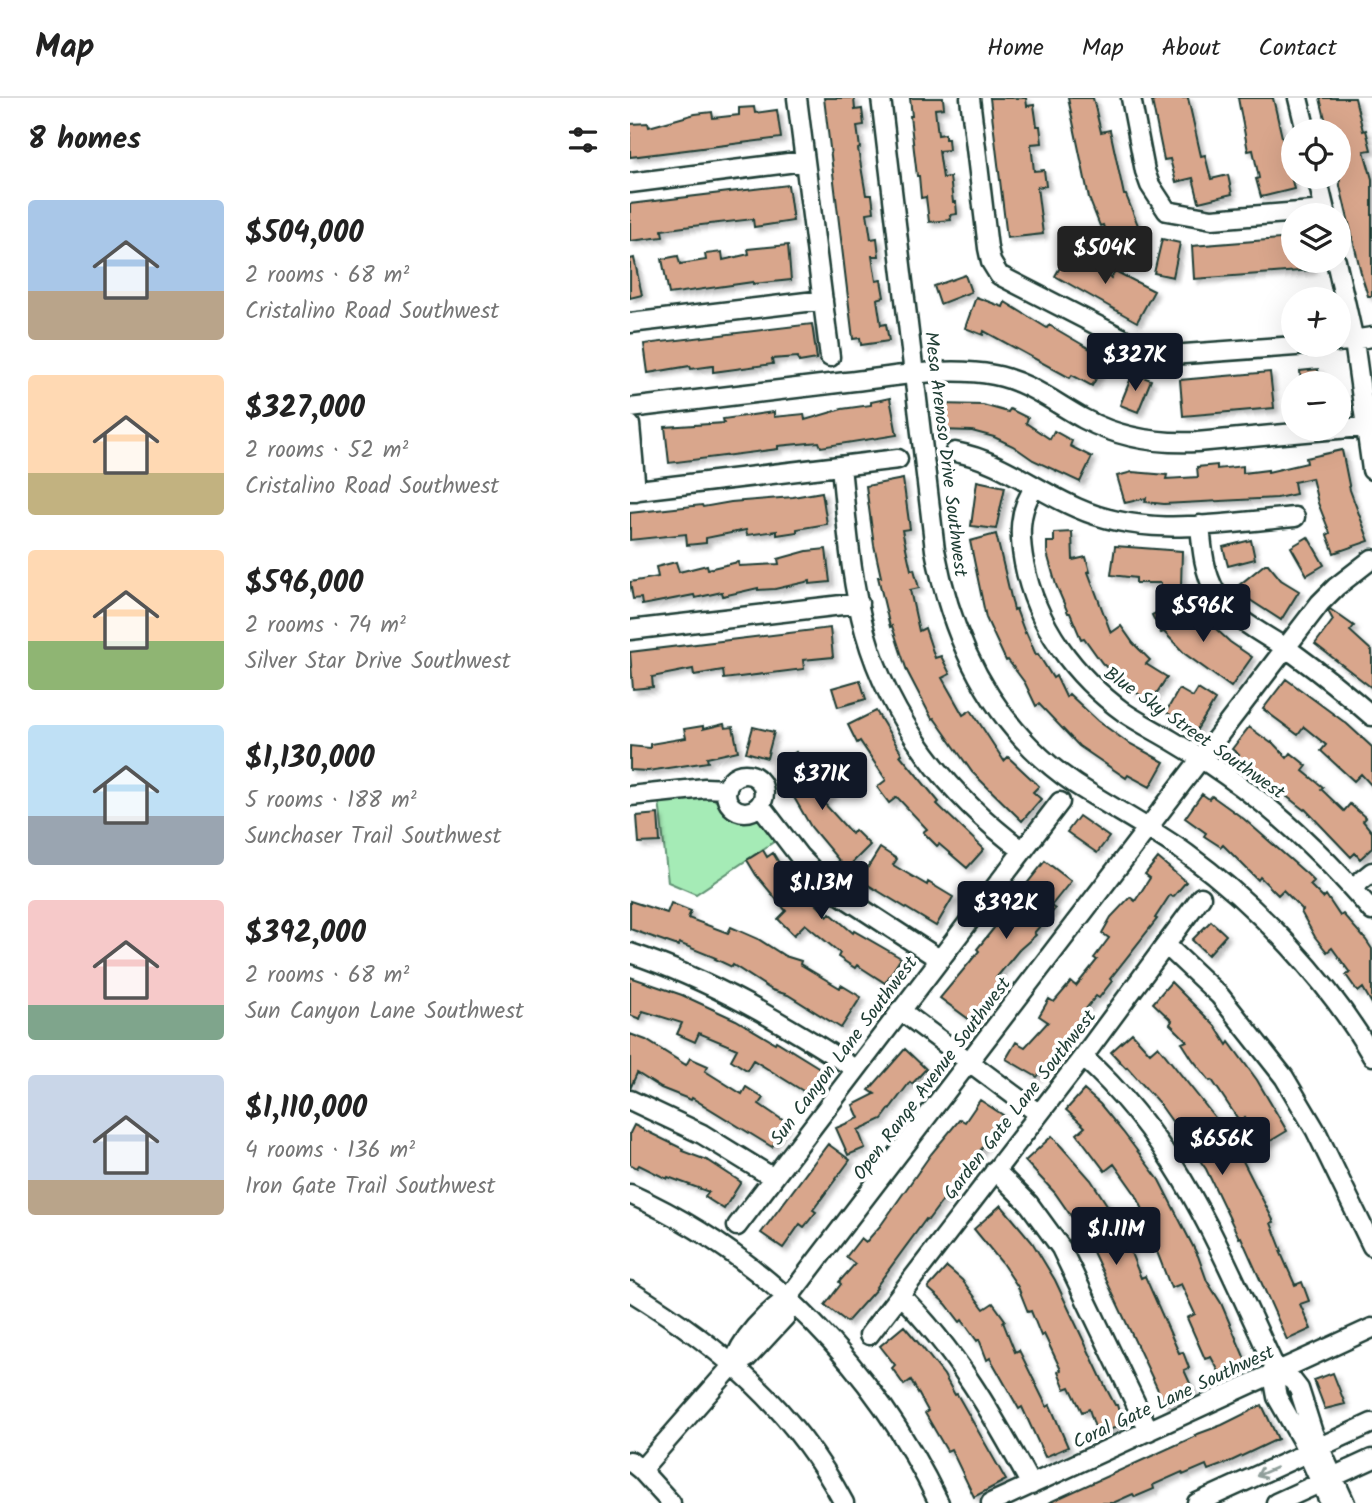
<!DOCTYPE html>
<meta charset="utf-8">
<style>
body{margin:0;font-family:Kalam,sans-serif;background:#f6f6f6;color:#222;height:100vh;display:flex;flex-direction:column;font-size:26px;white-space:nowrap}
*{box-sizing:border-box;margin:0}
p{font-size:23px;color:#767676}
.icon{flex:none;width:38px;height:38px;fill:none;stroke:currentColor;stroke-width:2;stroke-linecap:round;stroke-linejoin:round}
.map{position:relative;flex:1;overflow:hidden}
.side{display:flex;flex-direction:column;background:#fff;width:630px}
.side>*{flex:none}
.tools{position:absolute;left:651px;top:21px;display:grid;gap:14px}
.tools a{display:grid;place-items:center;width:70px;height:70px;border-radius:50%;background:#fff;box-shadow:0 7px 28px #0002;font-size:35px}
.price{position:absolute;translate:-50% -60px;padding:0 16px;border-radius:7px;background:#111827;color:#fff;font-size:23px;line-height:46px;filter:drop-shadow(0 2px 4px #0008)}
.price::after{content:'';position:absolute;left:50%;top:42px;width:21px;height:16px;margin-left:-10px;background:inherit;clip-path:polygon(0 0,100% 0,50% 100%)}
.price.active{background:#222;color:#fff}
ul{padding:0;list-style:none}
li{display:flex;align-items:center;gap:21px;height:175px;padding:0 28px}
li span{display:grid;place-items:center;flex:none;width:196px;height:140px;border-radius:7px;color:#555}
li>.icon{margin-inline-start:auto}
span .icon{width:84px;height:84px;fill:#fffc;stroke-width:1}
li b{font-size:30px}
h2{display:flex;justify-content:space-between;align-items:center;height:84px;padding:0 28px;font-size:30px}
header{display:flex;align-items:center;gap:42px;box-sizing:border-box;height:98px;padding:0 35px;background:#fff;border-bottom:2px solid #e0e0e0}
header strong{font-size:33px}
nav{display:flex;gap:38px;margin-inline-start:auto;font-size:24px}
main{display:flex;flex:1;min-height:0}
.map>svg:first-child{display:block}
.green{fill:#a5ebb6;stroke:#629475;stroke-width:2}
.building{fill:#d9a68c;stroke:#1f3d34;stroke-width:2;filter:url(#shadow)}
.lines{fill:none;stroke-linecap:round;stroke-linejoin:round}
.minor-casing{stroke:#1f3d34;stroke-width:23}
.minor{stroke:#fff;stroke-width:18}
.oneway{stroke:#8f9e9a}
.labels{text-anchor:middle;stroke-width:7;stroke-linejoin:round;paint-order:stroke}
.street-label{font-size:19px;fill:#1f3d34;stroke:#fff}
</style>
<header>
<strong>Map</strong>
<nav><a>Home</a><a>Map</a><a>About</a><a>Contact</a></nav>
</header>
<main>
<section class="side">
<h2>8 homes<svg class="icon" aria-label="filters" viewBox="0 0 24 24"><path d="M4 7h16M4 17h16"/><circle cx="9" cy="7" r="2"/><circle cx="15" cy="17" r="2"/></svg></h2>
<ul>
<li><span style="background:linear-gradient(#a9c7e8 65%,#b9a48a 0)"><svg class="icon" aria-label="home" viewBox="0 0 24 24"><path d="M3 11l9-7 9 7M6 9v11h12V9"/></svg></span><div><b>$504,000</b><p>2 rooms · 68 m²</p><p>Cristalino Road Southwest</p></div></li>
<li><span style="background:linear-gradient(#ffd9b3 70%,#c2b280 0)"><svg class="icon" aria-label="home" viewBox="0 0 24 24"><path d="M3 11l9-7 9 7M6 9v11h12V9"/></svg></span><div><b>$327,000</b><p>2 rooms · 52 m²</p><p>Cristalino Road Southwest</p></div></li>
<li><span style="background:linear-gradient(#ffd9b3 65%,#8fb573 0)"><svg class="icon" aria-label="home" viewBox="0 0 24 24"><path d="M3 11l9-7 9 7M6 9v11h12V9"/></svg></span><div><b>$596,000</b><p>2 rooms · 74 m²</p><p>Silver Star Drive Southwest</p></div></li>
<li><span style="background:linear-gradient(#bfe0f5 65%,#9aa5b1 0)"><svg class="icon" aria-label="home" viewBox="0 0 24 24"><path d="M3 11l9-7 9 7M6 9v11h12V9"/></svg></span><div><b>$1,130,000</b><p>5 rooms · 188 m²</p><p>Sunchaser Trail Southwest</p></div></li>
<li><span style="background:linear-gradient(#f6c9c9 75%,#7fa58c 0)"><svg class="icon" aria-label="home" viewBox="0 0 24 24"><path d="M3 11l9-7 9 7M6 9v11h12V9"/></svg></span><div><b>$392,000</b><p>2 rooms · 68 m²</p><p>Sun Canyon Lane Southwest</p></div></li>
<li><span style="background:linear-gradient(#c9d6e8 75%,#b9a48a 0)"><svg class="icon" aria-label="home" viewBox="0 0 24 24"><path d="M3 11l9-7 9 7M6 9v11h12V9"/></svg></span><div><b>$1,110,000</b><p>4 rooms · 136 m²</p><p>Iron Gate Trail Southwest</p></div></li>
</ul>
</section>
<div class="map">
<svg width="742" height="1405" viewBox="0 0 742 1405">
<defs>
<filter id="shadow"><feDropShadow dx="4" dy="4" stdDeviation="2" flood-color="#0004"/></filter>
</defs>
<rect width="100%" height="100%" fill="#fff"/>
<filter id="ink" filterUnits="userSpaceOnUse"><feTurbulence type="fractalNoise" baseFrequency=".0143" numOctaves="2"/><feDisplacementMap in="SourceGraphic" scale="14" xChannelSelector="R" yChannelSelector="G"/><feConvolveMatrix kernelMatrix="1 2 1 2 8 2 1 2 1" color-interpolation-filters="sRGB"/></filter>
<g filter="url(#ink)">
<path class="green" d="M80,698L105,719L138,723L151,739L66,796L38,784L29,702Z"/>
<path class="building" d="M194,0H224L225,12L232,11L234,27L227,28L230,50L228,51L236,97H242L244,114L237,115L241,141L247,140L249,158H242L246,183L251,182L254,199L247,201L251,227L256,226L259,243L231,247L230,240L223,241Z
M280,0H313L314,10L305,11L308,37L315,36V41H318L319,52L309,53L313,80L320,79L323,104H326L327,116L320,117L321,122L299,124L296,99L291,100L289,78H287L280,18H282Z
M360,0H396L397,8L404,7L407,28H410L412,45L401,46L404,73L414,72L416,88L407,89L413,136L377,140Z
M438,0H463L471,34L480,32L494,97H496L513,140L481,151L473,127L470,128L459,100Z
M534,0H558L571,58L575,57L581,81L598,77L602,96L569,104L563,80L546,84L540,61L534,62L522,3Z
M608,0H643L664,91L631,99L626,81L629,80L623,52L618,53Z
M690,0H725L733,33L736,32L741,52L734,53L742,81V198H738L732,179L710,88L709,71L713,70L709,51V33H698Z
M124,9L125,15L147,12L151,40L0,59V26L18,25L19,29L65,16L82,14L83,20L109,17V10Z
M158,87L163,123L124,129L123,121L54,129L32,132L33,139L0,143V106Z
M663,140V163H681L682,172L564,181L562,148Z
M532,141L550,145L543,179L524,175Z
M158,147L161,182L123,186V184L39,196L32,161L48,158L50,166L76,162L75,156L92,154L93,162L119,156L118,151Z
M442,149L459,159L456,163L481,180L485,173L524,193L507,224L425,178Z
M4,160L12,197L0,200V161Z
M335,177L341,194L310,206L304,188Z
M346,199L373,209L375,204L417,230L419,227L477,261L462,288L442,277L440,280L354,233L353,237L335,230Z
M182,226L187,261L169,264L168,259L142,261L143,266L83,274V268L61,271L60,268L18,275L14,246Z
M688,271L690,285H671L670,273Z
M640,274L644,310L553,318L550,282Z
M503,275L521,282L508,314L490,307Z
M260,300L267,337L191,349L189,344L148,348V351L39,365L35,329L94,325L93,321L144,314V319L174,316L175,322L212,311L241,307V304Z
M310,306L353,307L378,314L380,311L398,320L396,325L420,341L424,333L442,343L440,348L462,359L450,384L403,362L383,348L364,339L342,333L310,332Z
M712,352L720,392L739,443L704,455L697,437L700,435L688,405L682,380L664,384L666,396L647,400L534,406L515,404L516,400L495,405L487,378L502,374L537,377L536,381L568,379L567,369L587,367V371L613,368V375L638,372V374L677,365L676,360Z
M273,381L280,431L272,432L281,472L284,471L289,490L280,492L289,533L295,530L305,560L311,558L320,576L312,580L333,617L341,612L374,663L378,659L409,688L403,694L411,701L392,723L342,674L304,620L302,621L277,573L262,528L260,529L248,479H251L244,447L236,388Z
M347,383L375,389L366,431L341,428Z
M192,394L197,426L167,431V434L147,437V433L117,437L116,432L76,440V445L57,447L56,436L0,442V415L72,407L73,409L101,404L163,399Z
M442,434L443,462L456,459L460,474H458L481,535L491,528L503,545L520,562L516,566L537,579L521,604L498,589L472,565L454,540L451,541L440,515H438L426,487L417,455V444H424V435Z
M366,436L384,512L386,511L395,535L396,534L406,557L408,556L423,580L426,578L436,599L439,596L468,623L497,644L534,664L520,689L498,677L496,680L449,648L409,606L406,608L395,585L378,562L376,563L356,520L340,443Z
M678,439L694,467L677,477L661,449Z
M621,442L625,461L598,468L593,449Z
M485,448L552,453L551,489L531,488V485H506V480L481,477Z
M196,451L200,484L180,486V483L145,491L128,492V490L93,498L92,494L65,500L64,497L12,507L11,500L3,501L0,484L28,479L26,469L46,464L49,474L77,467L78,471L108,464L109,468L149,466L148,461L177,453Z
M635,466H638L651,482L669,493L651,522L620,502L608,488Z
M547,504L559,528L571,517L600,544L622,559L601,589L555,556L534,534L531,535L522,517Z
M700,511L724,528L720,533L742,553V590L685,546L703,522L698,513Z
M200,530L203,559L173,562L174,571L94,581L93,572L64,577L63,571L22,579L23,589L3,591L0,554Z
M656,581L717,626L742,649V688L731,676L724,683L691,653L696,647L674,629L668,637L633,611Z
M230,582L236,601L208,609L202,590Z
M549,591L563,599L568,591L585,602L566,633L536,614Z
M246,613L272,656L270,657L309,704L307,706L354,751L337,770L309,746L307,748L293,734L297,731L267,699L259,705L247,689L256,682L230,643L227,645L218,627Z
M94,626L95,630L103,629L108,653L77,660L78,664L18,673L0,672V648L20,650V646L56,640L54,631L73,628V631Z
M123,629L144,634L137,660L116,654Z
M619,629L641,645L642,644L657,660L661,655L677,668L673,673L693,689L691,691L714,713L720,706L736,720L733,723L742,734V750L730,761L725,755L721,759L675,711L674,712L632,679L618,665L617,666L607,659L609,657L602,651Z
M166,654L185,684L193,680L203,696L192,703L222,736L225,732L240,747L216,771L181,729L150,675L162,667L151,664Z
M572,696L579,701L582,698L614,721L677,776L684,783L680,787L693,800L696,797L710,818L713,816L736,842L742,851V906L733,890L728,894L716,877L720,875L702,850L697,854L685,839L671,814L673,812L653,792L648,797L630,779L628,782L593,747L591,749L574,738L576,735L555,720Z
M28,716L30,744L9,745L7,718Z
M449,718L479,739L467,755L437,734Z
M250,750L267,761L263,767L297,787L298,784L323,799L306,828L230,782Z
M133,752L137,759L143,755L155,775L198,818L200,815L223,835L224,833L271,860L255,885L227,867L225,870L208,859L210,855L175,826L164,837L148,821L156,813L126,777L117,762Z
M528,760L556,784L543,799L540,797L525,820L527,821L480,881L482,883L469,900L466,898L455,912L435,944L407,979L376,961L386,944L395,949L418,924L409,918L419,901L424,904L441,884L446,888L467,862L464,860L479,840L472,835L481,819L500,799L505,803L520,780L515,776Z
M415,763L441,783L421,808L425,811L404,835L406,837L389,852L366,880L370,884L340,922L310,900L349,853L347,851L368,825L367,823L387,805L384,802Z
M0,803L37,815L41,805L61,813L58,820L98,835L101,829L128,841L155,858L171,863L170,866L210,890L211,887L231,899L211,930L158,897L142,892L103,867L102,869L85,861L86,860L49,845L48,848L0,831Z
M581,823L596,837L578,857L562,842Z
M0,879L52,897L106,922L145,945L146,943L193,972L178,996L123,962L117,972L101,962L107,951L69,935L65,944L47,936L52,925L13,913L10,921L0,917Z
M541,884L585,928L597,947L599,944L627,982L657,1033L632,1048L615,1020L610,1024L582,982L580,983L563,962L552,945L557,943L540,926L542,923L523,905Z
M502,935L520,955L528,948L587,1022L611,1059L644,1124L641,1125L652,1153H650L665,1187L672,1184L679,1203L670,1206L681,1231L657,1242L611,1139L609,1140L576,1071L529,1005L497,969L496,970L481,954Z
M0,936L16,942L56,967L60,960L78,968L75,973L112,996L116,989L133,1000L129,1006L157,1025L142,1049L62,1000L61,1002L31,990L7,975L0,991Z
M275,951L296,971L282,986L280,984L252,1021L228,1032L235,1050L218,1057L206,1030L229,1020L223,1007L245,996L239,992Z
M454,992L470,1006L493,1034L529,1082L568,1158L577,1183L591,1205L618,1268L593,1281L581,1259L575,1261L557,1220L565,1216L551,1186L541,1190L522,1141L519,1142L510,1123L517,1120L506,1097L484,1066L475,1073L447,1036L455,1029L436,1012Z
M350,1002L373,1017L357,1041L358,1042L298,1122L296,1121L246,1189L247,1190L217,1224L195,1207L211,1186L209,1184L225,1166L216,1159L231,1140L236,1144L251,1127L301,1056L330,1021L335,1024Z
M4,1027L53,1051L52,1053L79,1063L111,1084L94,1111L75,1099L79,1094L38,1079L37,1081L9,1067L7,1070L0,1066V1035Z
M422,1038L461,1082L492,1130L501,1149L499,1150L511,1180L515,1178L549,1255L553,1254L559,1270L554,1272L564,1294L535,1307L457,1141L425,1095L395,1063Z
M198,1046L220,1062L183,1112L186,1114L174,1129L170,1126L153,1150L131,1135Z
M371,1107L402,1144L425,1182L476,1290L485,1307H487L493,1327L467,1336L459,1311L452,1314L440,1289L435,1291L428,1273L431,1272L414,1236L411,1238L401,1213L398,1214L388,1189L372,1165L344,1131Z
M317,1169L332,1182L354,1211L363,1205L375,1222L373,1224L385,1254L389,1252L417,1309L420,1307L438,1349L415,1359L392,1309L389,1311L360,1260L357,1262L349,1241L347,1243L332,1222L330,1224L316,1206L298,1190Z
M274,1228L291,1248L314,1277L325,1297L327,1296L376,1382L344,1399L321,1351L317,1353L295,1315L298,1313L281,1282L274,1287L262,1270L265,1267L250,1248Z
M703,1275L715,1306L695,1311L684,1282Z
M632,1307L648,1341L597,1365L578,1372L576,1367L553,1377L552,1374L523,1387L524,1391L505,1399L503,1396L483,1405H418L566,1338L565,1337L592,1327Z"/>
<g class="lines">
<defs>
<path id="minor" d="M167,0L200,259
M251,0L305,452C323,546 364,631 445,686C482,710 521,730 557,756C627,807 699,883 742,958
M340,0L358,150L361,164L369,177L527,258L679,247
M501,0L515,73L520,87L537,113L582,121L695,112
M668,0L676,33
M687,79L696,117
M0,85L174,63
M706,163L724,243L742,372
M0,225L193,202
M709,244L742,239
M0,310C72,302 144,293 216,284C264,279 316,268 364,277C397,283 425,305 454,321C490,340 527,346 567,344L742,328
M0,327L6,393
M325,354C370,362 405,392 447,410C516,441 592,425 665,419
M211,369C217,424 220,480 235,534C260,623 319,698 392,752
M405,389C388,412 389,438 394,465C406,527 444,578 495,615C510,625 526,633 541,642C565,656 589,672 612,689C659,724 703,767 742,813
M0,393L268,361
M570,427C572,450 574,475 586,495C604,524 639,538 666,557C692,576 718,597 742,618
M0,532L229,505
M96 695a19 19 0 1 1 38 0a19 19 0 1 1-38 0Z
M0,698L75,690L97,691
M130,707L169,758L200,790L309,861
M722,790L742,774
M536,847L590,898L654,979L686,1033L742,1148
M0,855C81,882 154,925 225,971
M270,912L409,1016
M453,959C551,1046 592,1158 647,1274L645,1288L647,1299L671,1341L700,1405
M0,1002L72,1036L142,1079
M365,1072L399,1106L431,1150L519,1333
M0,1096C137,1158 245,1271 309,1405
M107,1128L430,704
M0,1193C91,1249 163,1310 214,1405
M270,1197C326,1252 363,1317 401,1387
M239,1237L453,959L571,799
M103,1267C110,1241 136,1215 158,1200L690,505L706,489L742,461
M647,1274L662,1282L669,1291L683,1335L715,1405
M0,1363L11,1372L41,1405
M11,1372L103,1267L117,1260L155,1219L158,1200
M361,1405L742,1230
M567,1405L742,1325
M646,1405L742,1361"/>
</defs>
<use href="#minor" class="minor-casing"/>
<use href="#minor" class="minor"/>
</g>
<defs><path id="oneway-shaft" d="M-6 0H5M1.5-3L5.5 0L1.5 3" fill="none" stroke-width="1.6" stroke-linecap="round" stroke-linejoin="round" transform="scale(1.75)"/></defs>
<use class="oneway" href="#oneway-shaft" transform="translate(636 1374) rotate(156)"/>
</g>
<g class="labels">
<g class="street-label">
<text transform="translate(317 356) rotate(83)" y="7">Mesa Arenoso Drive Southwest</text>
<text transform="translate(565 634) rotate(35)" y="7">Blue Sky Street Southwest</text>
<text transform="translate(213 952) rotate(-53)" y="7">Sun Canyon Lane Southwest</text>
<text transform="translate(301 980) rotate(-53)" y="7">Open Range Avenue Southwest</text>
<text transform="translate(389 1006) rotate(-52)" y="7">Garden Gate Lane Southwest</text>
<text transform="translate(543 1298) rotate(-25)" y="7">Coral Gate Lane Southwest</text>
</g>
</g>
</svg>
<div class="tools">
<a><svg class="icon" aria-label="locate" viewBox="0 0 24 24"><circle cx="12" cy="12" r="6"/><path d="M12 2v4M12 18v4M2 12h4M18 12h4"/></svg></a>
<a><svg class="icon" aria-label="layers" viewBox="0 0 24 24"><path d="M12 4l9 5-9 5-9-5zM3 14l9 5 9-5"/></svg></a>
<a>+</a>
<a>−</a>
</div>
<b class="price active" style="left:475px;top:188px">$504K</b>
<b class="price" style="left:505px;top:295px">$327K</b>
<b class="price" style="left:573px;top:546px">$596K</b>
<b class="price" style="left:192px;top:714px">$371K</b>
<b class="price" style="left:191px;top:823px">$1.13M</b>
<b class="price" style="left:376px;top:843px">$392K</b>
<b class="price" style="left:592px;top:1079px">$656K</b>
<b class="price" style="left:486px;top:1169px">$1.11M</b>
</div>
</main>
